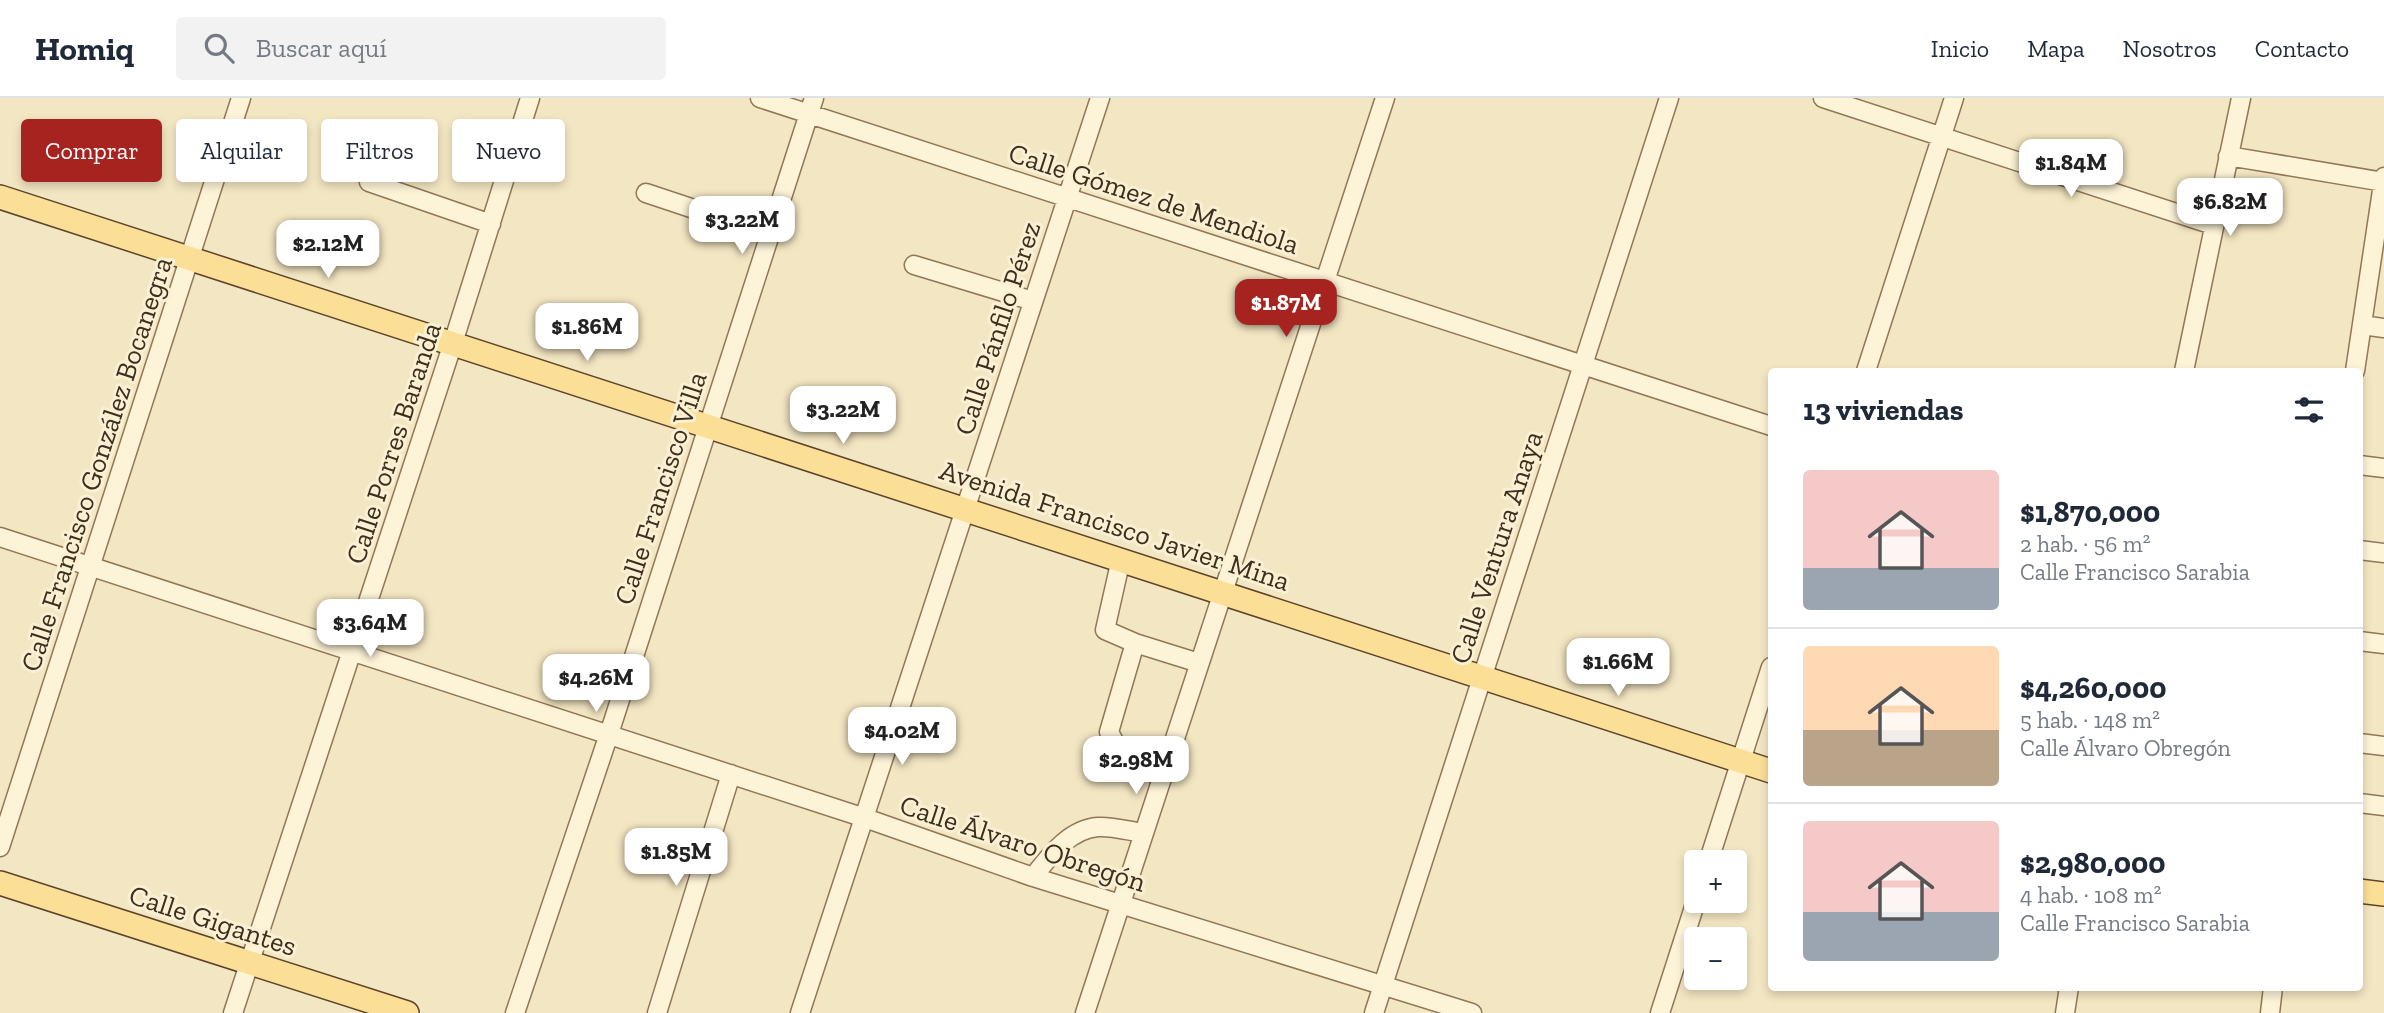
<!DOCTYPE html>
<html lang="es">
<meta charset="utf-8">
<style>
body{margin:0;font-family:"Zilla Slab",serif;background:#f2f2f3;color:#1f2937;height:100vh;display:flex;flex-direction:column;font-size:26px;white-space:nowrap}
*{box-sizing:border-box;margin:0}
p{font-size:23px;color:#747a83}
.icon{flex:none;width:38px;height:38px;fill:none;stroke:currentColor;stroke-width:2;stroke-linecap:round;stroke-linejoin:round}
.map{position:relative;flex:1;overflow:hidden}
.details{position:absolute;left:1768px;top:270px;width:595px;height:623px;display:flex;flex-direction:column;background:#fff;border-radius:7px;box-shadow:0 4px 10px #0003}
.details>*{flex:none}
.top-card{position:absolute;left:21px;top:21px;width:665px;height:63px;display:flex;gap:14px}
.fabs{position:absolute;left:1684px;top:752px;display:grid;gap:14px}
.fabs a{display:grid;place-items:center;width:63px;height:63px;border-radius:7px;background:#fff;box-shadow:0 4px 10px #0003;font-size:35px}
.price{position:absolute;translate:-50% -60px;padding:0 16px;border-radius:14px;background:#fff;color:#222;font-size:23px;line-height:46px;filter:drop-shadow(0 2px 4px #0008)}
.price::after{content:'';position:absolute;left:50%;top:42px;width:21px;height:16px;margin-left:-10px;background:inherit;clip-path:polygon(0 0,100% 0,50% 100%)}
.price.current{background:#a7231f;color:#fff}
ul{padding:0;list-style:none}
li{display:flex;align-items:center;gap:21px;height:175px;padding:0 35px}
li+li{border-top:2px solid #e0e1e3}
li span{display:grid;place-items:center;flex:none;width:196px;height:140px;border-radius:7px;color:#555}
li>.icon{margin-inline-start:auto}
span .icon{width:84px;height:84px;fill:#fffc;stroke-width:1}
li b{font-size:30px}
h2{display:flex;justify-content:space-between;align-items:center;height:84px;padding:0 35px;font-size:30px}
.pill{padding:0 24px;border-radius:7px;background:#fff;box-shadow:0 4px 10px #0003;font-size:24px;line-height:63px}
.pill.current{background:#a7231f;color:#fff}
header{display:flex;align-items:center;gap:42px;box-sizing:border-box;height:98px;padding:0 35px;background:#fff;border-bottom:2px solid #e0e1e3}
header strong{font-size:33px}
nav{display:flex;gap:38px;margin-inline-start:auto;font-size:24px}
.search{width:490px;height:63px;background:#f2f2f3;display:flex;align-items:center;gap:18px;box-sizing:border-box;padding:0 24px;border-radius:7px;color:#747a83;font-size:26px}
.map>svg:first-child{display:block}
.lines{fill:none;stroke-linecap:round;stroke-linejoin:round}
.minor-casing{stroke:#907757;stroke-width:21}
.major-casing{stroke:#5d442b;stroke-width:26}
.minor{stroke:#fdf3d7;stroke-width:18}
.major{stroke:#fbdf96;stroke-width:23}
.labels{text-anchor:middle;stroke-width:6;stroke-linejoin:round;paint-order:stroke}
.street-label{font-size:28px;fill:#3e2e1d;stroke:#faf0d3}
</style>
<header>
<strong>Homiq</strong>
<div class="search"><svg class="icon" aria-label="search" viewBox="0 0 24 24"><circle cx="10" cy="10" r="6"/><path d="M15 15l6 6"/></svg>Buscar aquí</div>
<nav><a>Inicio</a><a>Mapa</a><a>Nosotros</a><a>Contacto</a></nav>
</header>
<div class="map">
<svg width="2384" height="915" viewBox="0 0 2384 915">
<rect width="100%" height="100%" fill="#f3e6c2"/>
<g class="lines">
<defs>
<path id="minor" d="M760,0L1771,328
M1823,0L2213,127
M2228,58L2384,84
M369,84L491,126
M646,95L769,136
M914,167L1033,203
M2362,227L2384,230
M1866,273L1954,0
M2184,273L2241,0
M2355,273L2384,79
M2359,367L2384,370
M0,439L865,720L1033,779L1472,915
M2359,452L2384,455
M1121,461L1105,532L1135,545L1109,634L1117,649L1162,681
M2359,543L2384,546
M1135,545L1199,565
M2359,645L2384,648
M2359,705L2384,708
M0,749L241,0
M1708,765L1771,569
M1033,779C1049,759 1069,731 1098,729C1112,728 1129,733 1143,735
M233,915L453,245L530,0
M515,915L609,636L814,0
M657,915L731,676
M800,915L1100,0
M1085,915L1385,0
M1374,915L1669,0
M1660,915L1696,803
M2065,915L2069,889
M2270,915L2273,889"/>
<path id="major" d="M0,99L1771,673
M0,785L407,915
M2359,793L2384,796"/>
</defs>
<use href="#minor" class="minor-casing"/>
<use href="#major" class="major-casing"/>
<use href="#minor" class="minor"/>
<use href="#major" class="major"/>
</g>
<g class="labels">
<g class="street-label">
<text transform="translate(1154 100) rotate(18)" y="10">Calle Gómez de Mendiola</text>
<text transform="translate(997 230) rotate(-72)" y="10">Calle Pánfilo Pérez</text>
<text transform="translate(393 345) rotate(-72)" y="10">Calle Porres Baranda</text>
<text transform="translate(96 366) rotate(-72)" y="10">Calle Francisco González Bocanegra</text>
<text transform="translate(660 390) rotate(-72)" y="10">Calle Francisco Villa</text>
<text transform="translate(1115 427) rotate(18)" y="10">Avenida Francisco Javier Mina</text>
<text transform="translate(1496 449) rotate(-72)" y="10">Calle Ventura Anaya</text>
<text transform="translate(1023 745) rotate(18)" y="10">Calle Álvaro Obregón</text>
<text transform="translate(213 822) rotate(18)" y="10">Calle Gigantes</text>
</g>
</g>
</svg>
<div class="fabs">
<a>+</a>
<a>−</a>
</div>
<b class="price" style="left:2071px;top:101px">$1.84M</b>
<b class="price" style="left:2230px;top:140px">$6.82M</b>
<b class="price" style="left:742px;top:158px">$3.22M</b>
<b class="price" style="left:328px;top:182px">$2.12M</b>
<b class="price current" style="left:1286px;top:241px">$1.87M</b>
<b class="price" style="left:587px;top:265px">$1.86M</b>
<b class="price" style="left:843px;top:348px">$3.22M</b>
<b class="price" style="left:370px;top:561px">$3.64M</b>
<b class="price" style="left:1618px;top:600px">$1.66M</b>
<b class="price" style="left:596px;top:616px">$4.26M</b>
<b class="price" style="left:902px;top:669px">$4.02M</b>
<b class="price" style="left:1136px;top:698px">$2.98M</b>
<b class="price" style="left:676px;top:790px">$1.85M</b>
<div class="top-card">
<a class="pill current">Comprar</a>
<a class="pill">Alquilar</a>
<a class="pill">Filtros</a>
<a class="pill">Nuevo</a>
</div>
<section class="details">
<h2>13 viviendas<svg class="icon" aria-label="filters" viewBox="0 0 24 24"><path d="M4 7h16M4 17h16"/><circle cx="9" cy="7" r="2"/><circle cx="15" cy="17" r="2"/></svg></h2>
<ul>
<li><span style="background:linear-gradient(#f6c9c9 70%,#9aa5b1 0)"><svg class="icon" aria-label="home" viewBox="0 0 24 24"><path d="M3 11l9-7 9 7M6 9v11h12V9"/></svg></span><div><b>$1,870,000</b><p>2 hab. · 56 m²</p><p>Calle Francisco Sarabia</p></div></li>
<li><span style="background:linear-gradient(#ffd9b3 60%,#b9a48a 0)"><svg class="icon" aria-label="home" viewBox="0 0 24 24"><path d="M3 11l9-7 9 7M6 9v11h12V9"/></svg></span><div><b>$4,260,000</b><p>5 hab. · 148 m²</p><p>Calle Álvaro Obregón</p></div></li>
<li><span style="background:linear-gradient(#f6c9c9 65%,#9aa5b1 0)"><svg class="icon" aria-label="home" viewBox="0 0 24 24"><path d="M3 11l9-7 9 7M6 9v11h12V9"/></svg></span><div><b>$2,980,000</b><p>4 hab. · 108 m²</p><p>Calle Francisco Sarabia</p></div></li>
</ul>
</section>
</div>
